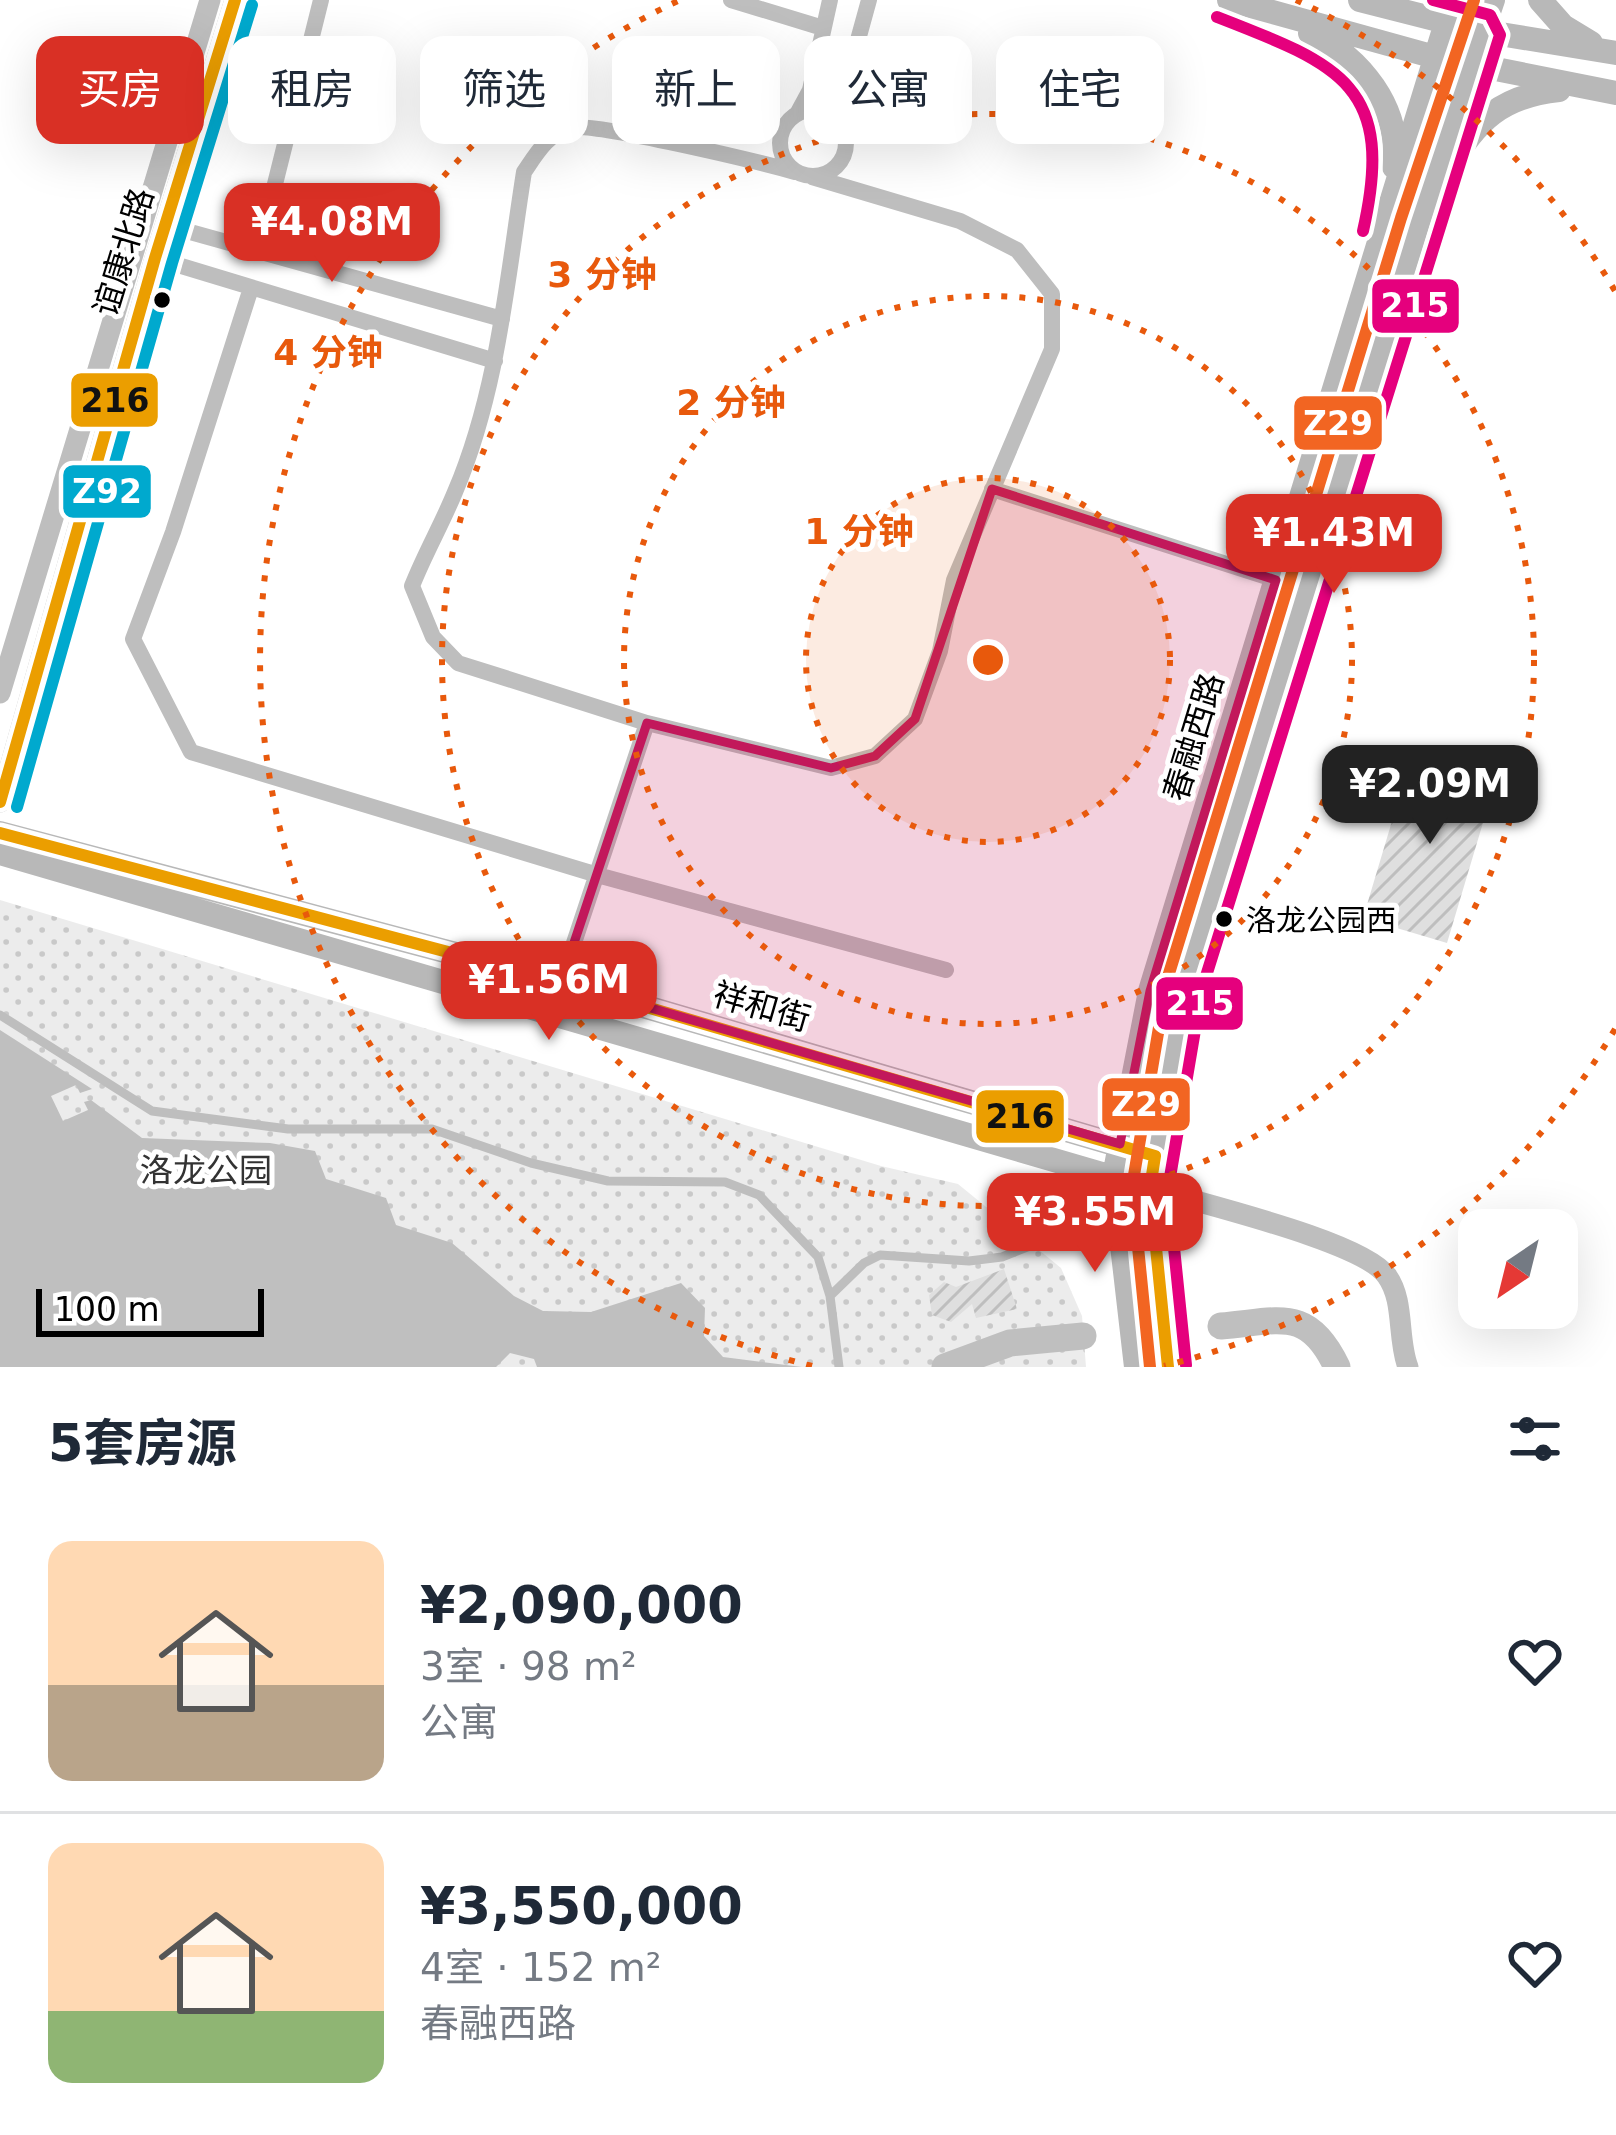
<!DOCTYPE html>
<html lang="zh">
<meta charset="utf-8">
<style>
body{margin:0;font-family:"DejaVu Sans","Noto Sans SC",sans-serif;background:#f6f6f7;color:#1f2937;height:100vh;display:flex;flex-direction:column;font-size:45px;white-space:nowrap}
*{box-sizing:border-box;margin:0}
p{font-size:39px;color:#747a83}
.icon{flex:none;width:66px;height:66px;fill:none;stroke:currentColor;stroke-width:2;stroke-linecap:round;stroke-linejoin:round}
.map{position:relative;height:1367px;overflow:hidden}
.panel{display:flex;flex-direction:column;background:#fff;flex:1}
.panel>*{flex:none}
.banner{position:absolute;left:36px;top:36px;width:1545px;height:108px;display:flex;gap:24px}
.needle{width:78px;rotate:215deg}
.tools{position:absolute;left:1458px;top:1209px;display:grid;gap:24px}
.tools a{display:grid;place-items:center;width:120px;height:120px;border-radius:24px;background:#fff;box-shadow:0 12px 48px #0002;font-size:60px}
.scale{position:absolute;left:36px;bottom:30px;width:228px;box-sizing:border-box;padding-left:12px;border:6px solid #000;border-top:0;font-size:33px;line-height:42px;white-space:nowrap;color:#000;-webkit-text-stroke:9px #fff;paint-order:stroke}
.price{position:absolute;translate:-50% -102px;padding:0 27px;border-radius:24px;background:#d93025;color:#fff;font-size:39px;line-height:78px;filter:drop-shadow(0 3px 6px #0008)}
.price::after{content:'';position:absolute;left:50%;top:72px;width:36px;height:27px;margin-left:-18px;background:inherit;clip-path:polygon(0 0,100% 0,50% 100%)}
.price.selected{background:#222;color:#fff}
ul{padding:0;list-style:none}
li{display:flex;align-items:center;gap:36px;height:300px;padding:0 48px}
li+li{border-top:3px solid #e0e1e3}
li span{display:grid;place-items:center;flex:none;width:336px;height:240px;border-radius:24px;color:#555}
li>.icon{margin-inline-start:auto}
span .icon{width:144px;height:144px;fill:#fffc;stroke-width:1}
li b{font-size:51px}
h2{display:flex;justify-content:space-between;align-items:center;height:144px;padding:0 48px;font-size:51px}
.tag{padding:0 42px;border-radius:24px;background:#fff;box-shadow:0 12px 48px #0002;font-size:42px;line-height:108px}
.tag.selected{background:#d93025;color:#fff}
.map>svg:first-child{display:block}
.park{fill:url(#park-dots)}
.water{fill:#bfbfbf}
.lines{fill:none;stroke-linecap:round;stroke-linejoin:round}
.river{stroke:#bfbfbf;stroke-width:27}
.building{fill:url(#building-hatch)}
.service{stroke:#bebebe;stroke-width:9}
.minor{stroke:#bebebe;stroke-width:16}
.tertiary{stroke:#bebebe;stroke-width:21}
.secondary{stroke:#b8b8b8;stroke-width:24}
.bus-1-casing{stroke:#fff;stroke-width:21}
.bus-2-casing{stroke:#fff;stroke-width:21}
.bus-3-casing{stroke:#fff;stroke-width:21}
.bus-4-casing{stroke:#fff;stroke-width:21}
.bus-1{stroke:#eb9e00;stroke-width:12}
.bus-2{stroke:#e5007d;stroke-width:12}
.bus-3{stroke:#f26522;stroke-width:12}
.bus-4{stroke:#00a9ce;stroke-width:12}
.marked{fill:#c2185b;fill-opacity:0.2;stroke:#c2185b;stroke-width:9;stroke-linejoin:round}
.ring{fill:none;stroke:#e8590c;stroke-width:6;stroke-dasharray:6 12}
.bus-dot{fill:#000;stroke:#fff;stroke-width:4.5}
.labels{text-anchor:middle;stroke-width:10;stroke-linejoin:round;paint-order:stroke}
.bus-label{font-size:30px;fill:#000;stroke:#fff;text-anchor:start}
.street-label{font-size:33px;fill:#000;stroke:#fff}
.park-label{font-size:33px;fill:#333;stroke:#fff}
.centre{fill:#e8590c;stroke:#fff;stroke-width:6}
.ring-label{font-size:36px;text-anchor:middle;font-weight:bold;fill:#e8590c;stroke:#fff;stroke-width:10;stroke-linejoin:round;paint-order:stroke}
.line-badge{stroke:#fff;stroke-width:4.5}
.badge-label{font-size:33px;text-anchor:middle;font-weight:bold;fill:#fff}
.pale-badge-label{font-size:33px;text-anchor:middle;font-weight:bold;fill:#111}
</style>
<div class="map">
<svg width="1616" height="1367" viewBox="0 0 1616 1367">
<defs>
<pattern id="park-dots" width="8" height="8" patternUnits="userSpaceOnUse" patternTransform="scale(3)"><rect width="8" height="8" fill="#ececec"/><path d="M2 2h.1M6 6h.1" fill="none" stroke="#c9c9c9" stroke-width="1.8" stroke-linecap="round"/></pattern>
<pattern id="building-hatch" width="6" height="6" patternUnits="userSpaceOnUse" patternTransform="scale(3)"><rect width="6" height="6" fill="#dfdfdf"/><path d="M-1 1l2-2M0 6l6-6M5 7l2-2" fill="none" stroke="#bebebe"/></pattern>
</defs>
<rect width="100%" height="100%" fill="#fff"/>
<path class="park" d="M0,900L881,1166L958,1184L1061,1268L1082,1316L1086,1367H0Z"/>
<path class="water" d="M0,1030L92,1089L80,1093L76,1085L51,1096L63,1121L88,1110L84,1102L91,1100L142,1138L270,1143L315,1151L326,1179L386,1198L396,1225L452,1243L514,1296L543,1311L591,1312L681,1283L705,1308L704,1336L723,1357L802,1367H537L534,1359L510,1353L496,1367H0Z"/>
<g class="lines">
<path class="river" d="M1221,1326C1280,1321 1308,1306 1337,1367
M945,1367L1010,1343L1083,1336"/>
</g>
<path class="building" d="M1413,751L1497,776L1447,943L1363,918Z
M1004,1269L1017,1309L976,1318L972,1304L951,1322L932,1315L929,1295L944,1282L956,1287Z"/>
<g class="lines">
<path class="service" d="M0,1015L152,1111L288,1129H432L531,1163L608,1181L725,1182L759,1195L818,1257L830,1296L839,1367
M830,1296L864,1263L880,1255L969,1261L1002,1257L1045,1240"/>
<path class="minor" d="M731,0L823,28
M780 143a33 33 0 1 1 66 0a33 33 0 1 1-66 0Z
M797,114L810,90L830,0
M842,126V98L869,0
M795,172C763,163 591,121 569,128C547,135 537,153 524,172C507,279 498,391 455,492C442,524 425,553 412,586L433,637L458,663L647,723L831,768L875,756L915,719L940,651L954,580L1052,349V294L1017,250L960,221L812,177
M165,225L502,319
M258,252L321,0
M155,258L495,361
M251,288L173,532L133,639L191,752L601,876L946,970
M992,489L1276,580
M561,982L647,723"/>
<path class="tertiary" d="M0,693L210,0
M0,802L155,258L235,0
M1150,1188C1197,1203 1363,1241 1387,1276C1405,1301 1397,1339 1408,1367"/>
<path class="secondary" d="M1229,0L1435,57L1616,93
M1360,0L1482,31L1616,53
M1540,0L1563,26L1591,43
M1310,33C1360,57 1402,108 1394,167
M1448,169C1476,120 1502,96 1559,90
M0,833L561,982L1155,1156
M0,853L1150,1188
M1136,1367L1114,1176L1150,991L1453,0
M1168,1367L1150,1188L1184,985L1418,223L1493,0"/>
<defs>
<path id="bus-1" d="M0,802L155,258L235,0
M0,833L561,982L1155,1156L1150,1188L1168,1367"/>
<path id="bus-2" d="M1217,17C1341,65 1396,86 1363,231
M1186,1365L1168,1189L1202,989L1500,35L1490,15L1433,0"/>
<path id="bus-3" d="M1150,1367L1132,1187L1167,980L1401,218L1474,0"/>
<path id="bus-4" d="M17,807L172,263L252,5"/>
</defs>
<use href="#bus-1" class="bus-1-casing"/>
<use href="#bus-2" class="bus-2-casing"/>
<use href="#bus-3" class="bus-3-casing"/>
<use href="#bus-4" class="bus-4-casing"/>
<use href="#bus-1" class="bus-1"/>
<use href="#bus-2" class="bus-2"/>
<use href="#bus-3" class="bus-3"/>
<use href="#bus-4" class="bus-4"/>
</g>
<path class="marked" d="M992,489L1276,580L1150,991L1120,1144L561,982L647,723L831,768L875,756L915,719Z"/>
<circle cx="988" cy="660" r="182" fill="#e8590c" fill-opacity=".12"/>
<g class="ring">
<circle cx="988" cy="660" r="182"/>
<circle cx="988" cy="660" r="364"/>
<circle cx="988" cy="660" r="546"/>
<path d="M1615 1029A728 728 0 0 1 1164 1366M812 1366A728 728 0 0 1 680 0M1296 0A728 728 0 0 1 1615 291"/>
</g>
<g class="bus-dot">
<circle cx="162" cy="300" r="10"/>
<circle cx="1224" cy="919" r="10"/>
</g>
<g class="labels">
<g class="bus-label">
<text x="1246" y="931">洛龙公园西</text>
</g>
<g class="street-label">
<text transform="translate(123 252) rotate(-73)" y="12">谊康北路</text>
<text transform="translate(1193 737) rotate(-73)" y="12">春融西路</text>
<text transform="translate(762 1006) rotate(16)" y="12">祥和街</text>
</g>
<g class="park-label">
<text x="206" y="1182">洛龙公园</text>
</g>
</g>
<circle cx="988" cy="660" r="18" class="centre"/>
<g class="ring-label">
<text x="602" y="287">3 分钟</text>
<text x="328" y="365">4 分钟</text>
<text x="731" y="415">2 分钟</text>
<text x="859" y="544">1 分钟</text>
</g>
<g class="line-badge">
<rect x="1370" y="277" width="91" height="58" rx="12" fill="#e5007d"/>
<rect x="69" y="371" width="91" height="58" rx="12" fill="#eb9e00"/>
<rect x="1292" y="394" width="92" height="58" rx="12" fill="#f26522"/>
<rect x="61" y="463" width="92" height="57" rx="12" fill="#00a9ce"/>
<rect x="1154" y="975" width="91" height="57" rx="12" fill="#e5007d"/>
<rect x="1100" y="1076" width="92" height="57" rx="12" fill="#f26522"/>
<rect x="974" y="1088" width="92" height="57" rx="12" fill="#eb9e00"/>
</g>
<g class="badge-label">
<text x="1415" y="317">215</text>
<text x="1338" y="435">Z29</text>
<text x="107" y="503">Z92</text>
<text x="1200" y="1015">215</text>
<text x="1146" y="1116">Z29</text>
</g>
<g class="pale-badge-label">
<text x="115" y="412">216</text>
<text x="1020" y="1128">216</text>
</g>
</svg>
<div class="tools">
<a><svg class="needle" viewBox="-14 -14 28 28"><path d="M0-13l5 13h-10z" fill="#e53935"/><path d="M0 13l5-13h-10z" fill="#747a83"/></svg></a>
</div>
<div class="scale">100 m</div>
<b class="price" style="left:332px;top:285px">¥4.08M</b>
<b class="price" style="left:1334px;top:596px">¥1.43M</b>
<b class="price selected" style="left:1430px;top:847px">¥2.09M</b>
<b class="price" style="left:549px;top:1043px">¥1.56M</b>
<b class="price" style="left:1095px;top:1275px">¥3.55M</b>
<div class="banner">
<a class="tag selected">买房</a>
<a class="tag">租房</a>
<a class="tag">筛选</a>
<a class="tag">新上</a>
<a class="tag">公寓</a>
<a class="tag">住宅</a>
</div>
</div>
<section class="panel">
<h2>5套房源<svg class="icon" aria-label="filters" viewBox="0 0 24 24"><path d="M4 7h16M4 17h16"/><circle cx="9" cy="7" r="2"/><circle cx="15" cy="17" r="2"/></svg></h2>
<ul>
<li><span style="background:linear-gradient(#ffd9b3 60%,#b9a48a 0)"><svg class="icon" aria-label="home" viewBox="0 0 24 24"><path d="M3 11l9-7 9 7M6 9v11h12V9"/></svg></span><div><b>¥2,090,000</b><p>3室 · 98 m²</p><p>公寓</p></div><svg class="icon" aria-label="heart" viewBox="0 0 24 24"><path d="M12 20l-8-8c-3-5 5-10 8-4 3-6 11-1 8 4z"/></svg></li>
<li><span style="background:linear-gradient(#ffd9b3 70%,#8fb573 0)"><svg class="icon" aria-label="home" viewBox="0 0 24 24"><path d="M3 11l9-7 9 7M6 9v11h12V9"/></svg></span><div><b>¥3,550,000</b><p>4室 · 152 m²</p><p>春融西路</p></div><svg class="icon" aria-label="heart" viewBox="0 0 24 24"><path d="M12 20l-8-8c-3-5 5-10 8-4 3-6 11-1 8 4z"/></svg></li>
</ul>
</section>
